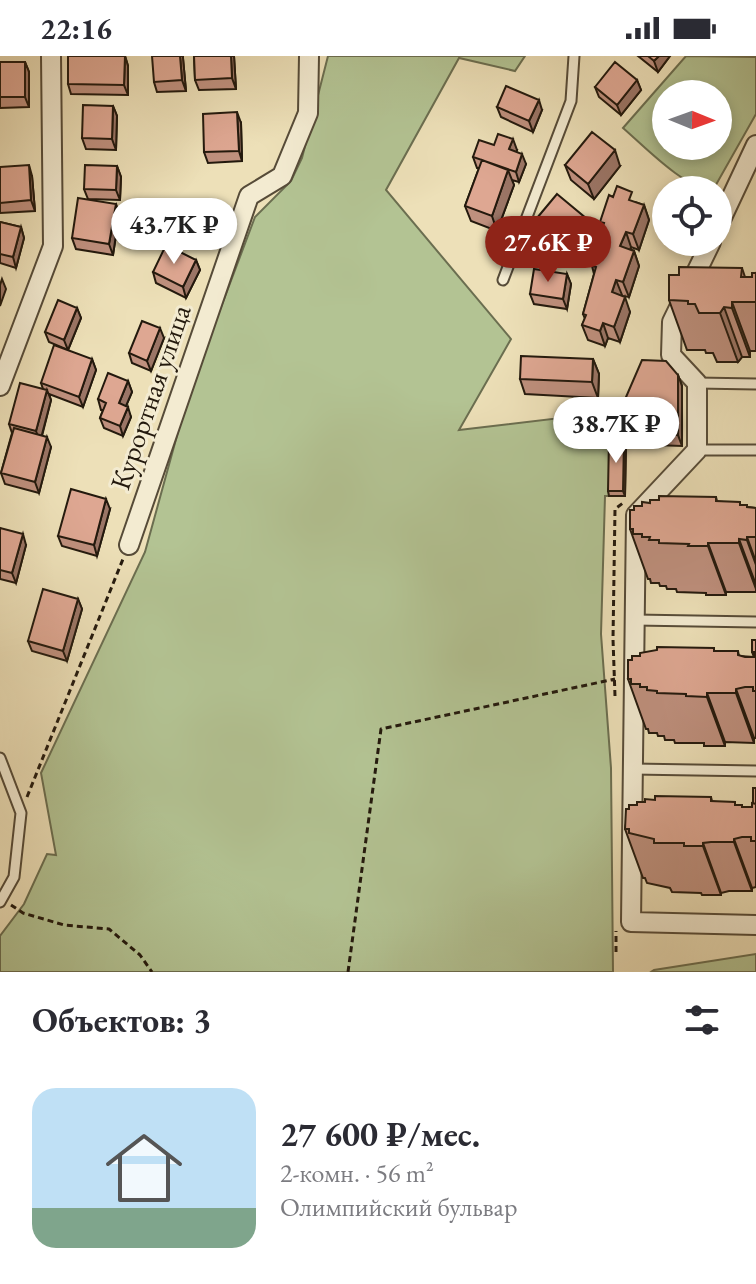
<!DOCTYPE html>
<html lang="ru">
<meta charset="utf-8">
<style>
body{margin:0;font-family:"EB Garamond",serif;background:#f7f7f7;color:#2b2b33;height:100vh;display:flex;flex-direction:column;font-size:30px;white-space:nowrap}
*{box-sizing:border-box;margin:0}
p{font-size:26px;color:#7c7c81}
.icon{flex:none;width:44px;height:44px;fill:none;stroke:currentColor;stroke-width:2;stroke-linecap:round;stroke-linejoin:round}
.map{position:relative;height:916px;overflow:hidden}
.details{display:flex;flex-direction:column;background:#fff;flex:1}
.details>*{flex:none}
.needle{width:52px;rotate:91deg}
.tools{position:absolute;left:652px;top:24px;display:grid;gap:16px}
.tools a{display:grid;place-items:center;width:80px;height:80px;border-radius:50%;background:#fff;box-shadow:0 4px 12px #0003;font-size:40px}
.price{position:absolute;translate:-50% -68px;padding:0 18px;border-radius:28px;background:#fff;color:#222;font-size:26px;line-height:52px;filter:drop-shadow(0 2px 4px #0008)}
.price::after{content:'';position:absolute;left:50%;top:48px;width:24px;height:18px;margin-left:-12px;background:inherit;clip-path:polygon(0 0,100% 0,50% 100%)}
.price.active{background:#8f2418;color:#fff}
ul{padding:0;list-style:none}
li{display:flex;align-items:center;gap:24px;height:200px;padding:0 32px}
li span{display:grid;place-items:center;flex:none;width:224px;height:160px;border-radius:24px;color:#555}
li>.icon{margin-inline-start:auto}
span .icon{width:96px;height:96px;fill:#fffc;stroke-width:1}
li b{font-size:34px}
h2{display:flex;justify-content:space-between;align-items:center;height:96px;padding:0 32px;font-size:34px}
.status{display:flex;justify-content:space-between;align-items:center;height:56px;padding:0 40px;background:#fff;direction:ltr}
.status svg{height:22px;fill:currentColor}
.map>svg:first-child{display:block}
.green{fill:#b3c393;stroke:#6b6e50;stroke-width:2;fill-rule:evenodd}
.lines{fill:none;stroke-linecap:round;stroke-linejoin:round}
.service-casing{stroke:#564b38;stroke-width:13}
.minor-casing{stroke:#564b38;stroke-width:22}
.path{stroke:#23190d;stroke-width:3;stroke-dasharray:6 4;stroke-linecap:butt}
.service{stroke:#f3ebd1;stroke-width:9}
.minor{stroke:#f3ebd1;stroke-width:18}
.wall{fill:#bf907e;stroke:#23190d;stroke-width:2}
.shaded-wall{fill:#9b7566;stroke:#23190d;stroke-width:2}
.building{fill:#dea792;stroke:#23190d;stroke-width:2}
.labels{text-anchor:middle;stroke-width:6;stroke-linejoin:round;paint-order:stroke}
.street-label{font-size:28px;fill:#23190d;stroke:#f3ebd1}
</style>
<div class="status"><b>22:16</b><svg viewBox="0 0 49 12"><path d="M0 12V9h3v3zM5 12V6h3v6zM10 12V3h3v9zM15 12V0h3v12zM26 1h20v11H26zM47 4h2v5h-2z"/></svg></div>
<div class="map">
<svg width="756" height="916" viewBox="0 0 756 916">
<rect width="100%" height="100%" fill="#ede0b8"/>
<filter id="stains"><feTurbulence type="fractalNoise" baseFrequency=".0025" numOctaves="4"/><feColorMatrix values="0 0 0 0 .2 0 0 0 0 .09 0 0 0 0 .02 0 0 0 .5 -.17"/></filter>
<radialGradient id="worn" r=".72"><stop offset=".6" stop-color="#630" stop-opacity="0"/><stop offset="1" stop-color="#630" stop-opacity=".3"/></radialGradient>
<path class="green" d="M328,0H525L515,15L459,2L386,134L511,283L459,374L602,357L603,371H609V440H605L601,578L611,712L613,916H0V880L24,848L47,798L56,799L41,717L145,496L189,336L255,161L291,125L302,102Z
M686,0L756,1V58L713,134C686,134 644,90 623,72ZM718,38V90H666V38Z
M756,898V916H651L654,914Z"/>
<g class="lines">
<defs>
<path id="service" d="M503,224L571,45L574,0
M697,327L756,328
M697,394H756
M635,564L756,566
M0,702L21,757L14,821L0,846
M633,713L756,715"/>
<path id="minor" d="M718,170L756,89
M711,186L672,266L671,299L697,327V394L636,459L631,866L756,869
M0,330L53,190L51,0
M129,489L249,140L282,120L308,57L309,0"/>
</defs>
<use href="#service" class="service-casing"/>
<use href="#minor" class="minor-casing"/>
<path class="path" d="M615,640L613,583L615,453L623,447
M27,741L123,503
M11,849L23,857L64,869L109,873L140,899L152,916
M616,896V875
M348,916L381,673L615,623"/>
<use href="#service" class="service"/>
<use href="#minor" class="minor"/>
</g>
<path class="wall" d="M125,0L128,10V39L71,38L68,28Z
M194,0H234L236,33L199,34L195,24Z
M638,0H670L658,16Z
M183,2L186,35L157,36L154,26Z
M0,6H25L29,16V51L0,52Z
M637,24L641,34L621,59L599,41L595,31Z
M113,50L117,60L116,94L86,93L82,82Z
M497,51L542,54L533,76L501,61Z
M241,67L242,105L208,107L204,96Z
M494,89L517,94L516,96L526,108L519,126L512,124L514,129L497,175L471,165L465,150L479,112H477L473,101Z
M565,109L620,110L594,143L571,124Z
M117,110L121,121L120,144L88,143L84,133Z
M0,111L32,120L35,155L0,157Z
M635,146L644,149L649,164L639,194L631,191L630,193L634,195L639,210L629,241L622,240L630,256L620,286L608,282L605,290L588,284L582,269L585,263L583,258L594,218L592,210L602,181L600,178L602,172L600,166Z
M116,148L119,159L113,199L76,193L72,182Z
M537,162L587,163L593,178L572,203L542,177Z
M0,166L21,171L24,182L16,212L0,207Z
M196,204L200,214L186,242L156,227L153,216Z
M742,212L745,221H752L756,217V295H750V301H742L738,306H717L713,297H706L705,294H687L669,244L679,219Z
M567,218L571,228L567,253L534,248L530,238Z
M77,252L81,262L68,294L49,286L45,276Z
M164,282L151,315L132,307L129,297Z
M92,303L96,314L83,351L49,338L51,344L42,380L51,391L39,437L5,428L1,417L12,377L9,368L43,333L41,327Z
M593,303L599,318L598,342L525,338L520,323Z
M678,319L682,330V390L626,388L623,378Z
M128,325L132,336L126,350L131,361L123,380L104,372L100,362L103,354H101L98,343Z
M624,383L626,388L625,440H609L608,435Z
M716,441L717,445L741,449L748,451L756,452V536H726V539H706V537L677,536L676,533H667L666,530H660L659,527H651L650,523H648L630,473L634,454L650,447Z
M110,453L97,500L62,490L58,480Z
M0,472L26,489L16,527L0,523Z
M78,543L82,553L67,605L32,595L28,585Z
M756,584V682H754V687L725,686V690H704V687H675L674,684H665L664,680H658L657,677H649L648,673H646L628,623L715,595H738L739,600L754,601L752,596Z
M756,732V831L752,832V835H729L721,837V839H702L701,837L672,836L670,832L647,827L645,822H643L625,773L629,753L637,749L711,741L712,745L743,751H752Z"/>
<path class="shaded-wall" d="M125,0L128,10V39L124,29Z
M180,0H183V2L186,35L182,24Z
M231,0H234L236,33L232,22Z
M659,0H670L658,16L654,5Z
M25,6L29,16V51L25,41Z
M637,24L641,34L621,59L617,49Z
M539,44L542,54L533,76L529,65Z
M113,50L117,60L116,94L112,83Z
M237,56L241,67L242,105L239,95Z
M513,83L517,94L513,104L509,93Z
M615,94L620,110L594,143L588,128Z
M522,98L526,108L519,126L516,116Z
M29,109L32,120L35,155L31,144Z
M117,110L121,121L120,144L116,134Z
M508,114L514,129L497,175L492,160Z
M116,148L119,159L113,199L109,188Z
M644,149L649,164L639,194L633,178Z
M587,163L593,178L572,203L567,188Z
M21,171L24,182L16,212L13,201Z
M626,176L631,191L626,205L620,190Z
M634,195L639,210L629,241L623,226Z
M196,204L200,214L186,242L183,231Z
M567,218L571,228L567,253L563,243Z
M2,223L6,233L0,250V229Z
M616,224L622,239L618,251L612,236Z
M625,241L630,256L620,286L614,271Z
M732,246L750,295V301L732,252Z
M724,251L742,301L738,306L720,257Z
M77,252L81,262L68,294L64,284Z
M603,267L608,282L605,290L600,275Z
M160,272L164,282L151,315L147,305Z
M92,303L96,314L83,351L79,341Z
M593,303L599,318L598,342L592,326Z
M678,319L682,330V390L678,379Z
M128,325L132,336L123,357L119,347Z
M47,334L51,344L40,386L36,375Z
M128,351L131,361L123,380L120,370Z
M47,381L51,391L39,437L35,426Z
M624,383L626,388L625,440L623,435Z
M106,443L110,453L97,500L94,489Z
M23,478L26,489L16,527L12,517Z
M747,481L756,506V509L747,484Z
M739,483L756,529V533L739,487Z
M708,487L726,536V539L708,490Z
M78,543L82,553L67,605L63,595Z
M736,633L754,682V687L736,637Z
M707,637L725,686V690L707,641Z
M734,783L752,832V835L734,786Z
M703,787L721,837V839L703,790Z"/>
<path class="building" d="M68,0H125L124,29L68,28Z
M152,0H180L182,24L154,26Z
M194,0H231L232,22L195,24Z
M648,0H659L654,5Z
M0,6H25V41H0Z
M615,6L637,24L617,49L595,31Z
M506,30L539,44L529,65L497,51Z
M83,49L113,50L112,83L82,82Z
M237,56L239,95L204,96L203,58Z
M592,76L615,94L588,128L565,109Z
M498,78L513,83L509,93L522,98L516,116L473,101L479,84L494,89Z
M482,104L508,114L492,160L465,150Z
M29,109L31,144L0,147V111Z
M85,109L117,110L116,134L84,133Z
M617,130L632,136L629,144L644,149L633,178L626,176L620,190L634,195L623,226L616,224L612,236L625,241L614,271L603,267L600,275L582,269L586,259L583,258L596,211L592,210L603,178H600L604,167L600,166L609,139L613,141Z
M557,138L587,163L567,188L537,162Z
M78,142L116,148L109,188L72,182Z
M0,166L21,171L13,201L0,198Z
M166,189L196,204L183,231L153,216Z
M679,211L742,212L741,221H752V217H756V246H732V252L724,251L720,257H699L695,248H688V245L669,244V219H679Z
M534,213L567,218L563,243L530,238Z
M58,244L77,252L64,284L45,276Z
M142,265L160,272L147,305L129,297Z
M54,289L92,303L79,341L41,327Z
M521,300L593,303L592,326L520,323Z
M642,304L666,305L678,319V379L623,378V348Z
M108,317L128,325L119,347L128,351L120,370L100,362L106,347L98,343Z
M20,327L47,334L36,375L9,368Z
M14,372L47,381L35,426L1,417Z
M609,383H624L623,435H608Z
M71,433L106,443L94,489L58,480Z
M659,440L716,441V445L740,446V449H747V451L756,452V481H747V484L739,483V487H708V490H688L689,488L659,487V484H649L650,481H642V478H633V473H630V454H634V450H642V446L650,447V444H659Z
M0,472L23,478L12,517L0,514Z
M43,533L78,543L63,595L28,585Z
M752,584H756V596H752Z
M657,591L714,592V595H738V599L745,601H754V597H756V635H753V631H745L736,633V637H707V641L686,640V638L657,637V635L647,634V631H640V628H631V623H628V604H632V600H640V597L657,594Z
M753,732H756V748L753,747Z
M655,740L711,741V745L735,746V749H742V751H752V747L756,748V785H751V781H742L734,783V786H711L703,787V790H684V787H654V783L629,777V773H625L626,753H629V749H637V746H645V743L655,744Z"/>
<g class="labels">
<g class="street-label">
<text transform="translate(150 341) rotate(-71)" y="10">Курортная улица</text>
</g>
</g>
<rect width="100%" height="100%" filter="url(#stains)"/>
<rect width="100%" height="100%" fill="url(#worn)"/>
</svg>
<div class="tools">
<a><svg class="needle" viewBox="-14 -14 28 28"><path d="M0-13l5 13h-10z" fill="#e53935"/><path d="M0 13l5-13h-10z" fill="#7c7c81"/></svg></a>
<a><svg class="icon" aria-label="locate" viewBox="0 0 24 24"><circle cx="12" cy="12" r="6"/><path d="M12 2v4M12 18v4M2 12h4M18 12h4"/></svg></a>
</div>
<b class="price" style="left:174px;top:210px">43.7K ₽</b>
<b class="price active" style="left:548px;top:228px">27.6K ₽</b>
<b class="price" style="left:616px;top:409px">38.7K ₽</b>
</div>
<section class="details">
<h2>Объектов: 3<svg class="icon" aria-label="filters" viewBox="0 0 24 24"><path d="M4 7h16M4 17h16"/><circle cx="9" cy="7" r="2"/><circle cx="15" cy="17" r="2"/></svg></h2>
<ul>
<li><span style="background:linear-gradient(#bfe0f5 75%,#7fa58c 0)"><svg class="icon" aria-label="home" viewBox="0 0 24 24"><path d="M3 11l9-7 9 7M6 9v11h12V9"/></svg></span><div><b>27 600 ₽/мес.</b><p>2-комн. · 56 m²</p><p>Олимпийский бульвар</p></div></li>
</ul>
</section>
